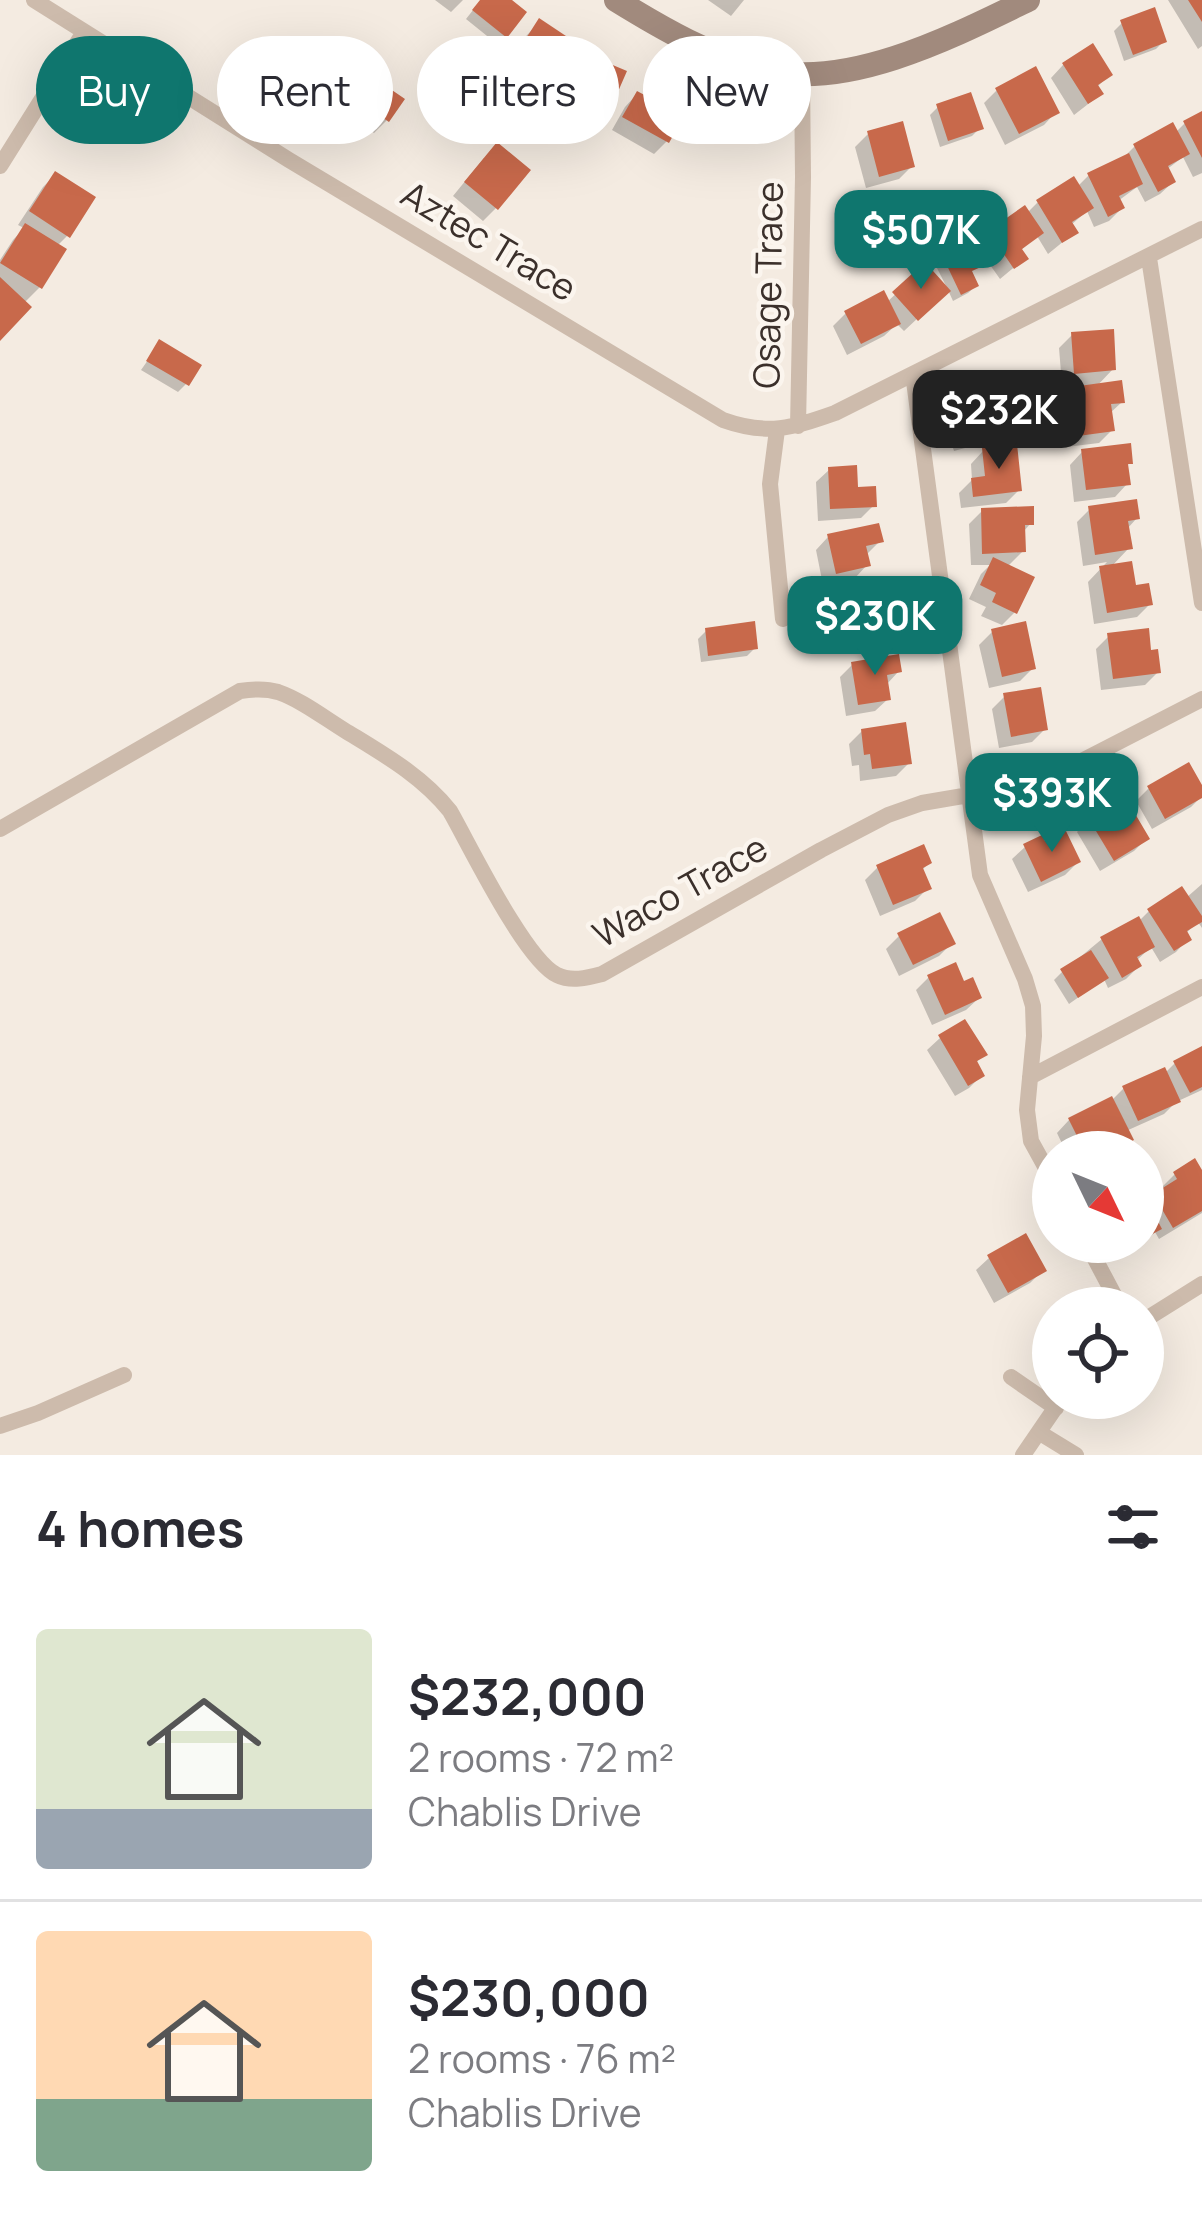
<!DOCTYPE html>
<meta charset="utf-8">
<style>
body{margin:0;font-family:Manrope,sans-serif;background:#f2f2f3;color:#2b2b33;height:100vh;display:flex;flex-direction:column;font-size:45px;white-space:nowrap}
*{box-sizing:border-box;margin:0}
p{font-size:39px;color:#7c7c81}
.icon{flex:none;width:66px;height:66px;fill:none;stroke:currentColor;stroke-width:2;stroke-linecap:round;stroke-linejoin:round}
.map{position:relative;height:1455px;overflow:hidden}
.side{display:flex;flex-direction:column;background:#fff;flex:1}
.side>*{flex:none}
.top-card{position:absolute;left:36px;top:36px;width:1131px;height:108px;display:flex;gap:24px}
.needle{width:78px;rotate:133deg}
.buttons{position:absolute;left:1032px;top:1131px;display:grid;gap:24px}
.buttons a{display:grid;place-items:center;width:132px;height:132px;border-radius:50%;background:#fff;box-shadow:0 12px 48px #0002;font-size:60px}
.price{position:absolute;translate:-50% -102px;padding:0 27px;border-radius:24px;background:#0f766e;color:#fff;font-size:39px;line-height:78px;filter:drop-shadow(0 3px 6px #0008)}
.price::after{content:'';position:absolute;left:50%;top:72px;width:36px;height:27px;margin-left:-18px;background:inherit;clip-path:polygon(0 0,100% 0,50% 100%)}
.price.active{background:#222;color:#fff}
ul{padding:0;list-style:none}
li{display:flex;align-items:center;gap:36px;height:300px;padding:0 36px}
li+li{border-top:3px solid #e1e1e2}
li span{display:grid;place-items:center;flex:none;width:336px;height:240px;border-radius:12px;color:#555}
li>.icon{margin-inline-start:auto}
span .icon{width:144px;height:144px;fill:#fffc;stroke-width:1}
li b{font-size:51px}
h2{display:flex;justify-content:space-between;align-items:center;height:144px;padding:0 36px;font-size:51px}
.tag{padding:0 42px;border-radius:54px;background:#fff;box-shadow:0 12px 48px #0002;font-size:42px;line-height:108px}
.tag.active{background:#0f766e;color:#fff}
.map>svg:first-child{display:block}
.shadow{fill:#0003}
.building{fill:#c8694b}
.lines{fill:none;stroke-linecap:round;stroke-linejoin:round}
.street{stroke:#cdbbac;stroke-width:16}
.secondary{stroke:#a18a7d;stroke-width:24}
.labels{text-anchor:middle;stroke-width:9;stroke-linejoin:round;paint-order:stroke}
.street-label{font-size:36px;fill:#3b302b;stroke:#fbf5ee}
</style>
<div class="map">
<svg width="1202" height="1455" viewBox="0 0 1202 1455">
<rect width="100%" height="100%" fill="#f4ebe1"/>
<path class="shadow" d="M435,0H463L451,12Z
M481,0H507L505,36L497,44L466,19Z
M708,0H744L731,16Z
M1168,0H1202V46L1198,49Z
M540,22L554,74L541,87L507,65L527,35Z
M1122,23L1164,41L1156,49L1124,61L1114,31Z
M1092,47L1110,74L1097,87L1101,94L1074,115L1051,78L1063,65Z
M585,56L608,108L595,121L557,105L572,69Z
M348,64L387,120L374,133L322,97Z
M997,90L1056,112L1044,125L1005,145L984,103Z
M637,94L667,141L654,154L612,130L625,107Z
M938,107L980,128L972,136L940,147L930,115Z
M1202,115V173L1193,177L1183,157L1166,170L1173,182L1160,194L1145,202L1137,187L1118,201L1122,208L1109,221L1094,227L1087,211L1071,225L1075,232L1048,254L1037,236L1020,251L1025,258L1000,279L988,262L983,266V263L957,275L976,286L968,293L953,301L948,290L904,331L897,324L884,336L847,355L833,326L846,313L887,302L925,267L947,288L935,264L943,256L980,243L990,233L1027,213L1037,203L1073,181L1077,187L1089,175L1120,161L1135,146L1175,133L1185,123Z
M868,134L912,166L899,179L866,188L855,147Z
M484,158L496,208L483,221L453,196Z
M56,174L67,236L57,246L40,287L24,303L0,337V260L13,240L24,228L18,225L43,187Z
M1072,335L1113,369L1096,387L1122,402L1109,414L1112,430L1099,443L1066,447L1061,402L1080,384L1062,385L1059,348Z
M160,343L186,384L178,392L141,370Z
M965,398L1010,426L998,439L954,451L949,436L957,428L953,411Z
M983,451L1019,490L1006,503L961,508L959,493L972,480L971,464Z
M1082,452L1130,463L1125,467L1127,484L1115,497L1074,502L1070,465Z
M829,470L874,505L861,518L818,521L816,482Z
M1090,509L1137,518L1127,529L1129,548L1110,568L1150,604L1137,617L1094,624L1088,582L1107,562L1083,566L1077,522Z
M982,511L1031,523L1023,532V551L1007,567L1014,613L1002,625L981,616L986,607L969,599L981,574L990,565H971L969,524Z
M828,537L880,541L867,554V565L855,578L823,585L816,550Z
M848,601L892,626L879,638L839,651L832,629L838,623L836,613Z
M706,631L755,648L747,656L701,662L698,639Z
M992,632L1033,668L1020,681L989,688L979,645Z
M1109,636L1148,654L1158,672L1145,685L1101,690L1096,649Z
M852,665L899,671L886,685L888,699L875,711L846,716L840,677Z
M1005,696L1045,729L1032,742L999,748L992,709Z
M862,731L909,763L896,776L860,781L859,765L852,766L849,744Z
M1188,766L1202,796L1191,807L1152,829L1136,801L1148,789Z
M1089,819L1147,838L1134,851L1100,871L1077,832Z
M1025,847L1078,862L1065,875L1028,892L1012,859Z
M929,863L921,871L928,888L915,901L880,916L865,880L878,867Z
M1202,884V928L1198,922L1185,934L1188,939L1176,952L1160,962L1151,947L1136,961L1139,966L1126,979L1108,988L1104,979L1069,1004L1054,980L1062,972L1102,939L1139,921L1149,911L1186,898Z
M899,936L952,943L939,956L899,976L886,949Z
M929,977L963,985L979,998L966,1010L932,1025L916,990Z
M940,1038L984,1054L975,1064L982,1075L969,1088L955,1096L927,1050Z
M1202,1049V1090L1176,1102L1164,1114L1126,1131L1131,1139L1118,1152H1066L1057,1133L1069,1120L1111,1101L1124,1088L1165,1073L1175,1063Z
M1175,1174L1202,1176V1213L1159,1239L1155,1232L1146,1241L1108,1261L1097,1242H1143V1199L1146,1205L1164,1191L1162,1187Z
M989,1258L1043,1270L1030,1283L994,1303L976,1270Z"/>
<path class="building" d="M480,0H512L527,12L507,38L472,10Z
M1188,0H1202V22Z
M1155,7L1167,42L1133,55L1120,20Z
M539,18L578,44L556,76L518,51Z
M1093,43L1113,75L1098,85L1104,94L1088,104L1062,63Z
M584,53L627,71L610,110L568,92Z
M348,60L405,99L389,122L332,83Z
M1036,66L1060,113L1019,134L995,88Z
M637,91L684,116L669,143L622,117Z
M971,92L984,129L948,141L936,104Z
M1202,111V158L1183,121Z
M903,121L915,167L879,177L867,131Z
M1173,122L1190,154L1168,166L1176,182L1158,192L1133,144Z
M497,142L531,170L498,210L464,182Z
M1129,153L1143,184L1119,196L1125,208L1108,217L1087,173Z
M55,171L96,197L70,238L29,211Z
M1074,176L1094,208L1072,222L1079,233L1062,243L1036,200Z
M1025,205L1044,233L1022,249L1029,259L1014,269L988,231Z
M25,223L67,249L42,289L0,263Z
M979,235L992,262L972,271L979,286L961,295L941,253Z
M925,262L951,291L918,321L892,292Z
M0,277L32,307L0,341Z
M884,290L901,324L861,344L844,311Z
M1114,329L1116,370L1074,374L1071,332Z
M159,339L202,365L189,386L146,361Z
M1122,380L1125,403L1111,404L1115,431L1078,436L1072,387Z
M1002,385L1014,427L966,440L961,420L970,418L964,395Z
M1131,443L1133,464H1128L1131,485L1086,490L1081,449Z
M1017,444L1022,491L973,497L971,478L985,476L982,448Z
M857,465L858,487L876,486L877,507L830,509L828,467Z
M1137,499L1140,519L1128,521L1133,549L1095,555L1088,506Z
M1034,506V525H1025L1026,552L982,554L981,508Z
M879,523L884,542L866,546L871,566L836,574L827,534Z
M993,557L1035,577L1017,614L992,602L996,593L980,585Z
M1132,561L1136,585L1149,583L1153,605L1107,613L1099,566Z
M883,587L895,626L851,640L843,614L851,611L847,598Z
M755,621L758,649L708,656L705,628Z
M1026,621L1036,669L1002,677L991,629Z
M1149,628L1151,650L1158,649L1161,673L1113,679L1107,633Z
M899,654L902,672L887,675L891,700L858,705L851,662Z
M1041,687L1048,730L1011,737L1003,693Z
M906,722L912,764L872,769L870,754L864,755L861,729Z
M1189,762L1202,785V798L1165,819L1147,786Z
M1124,795L1150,839L1114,861L1087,816Z
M1066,831L1081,862L1041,882L1023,844L1042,835L1045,841Z
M924,844L932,863L923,868L932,889L893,905L876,865Z
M1182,886L1202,916V922L1187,931L1192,940L1174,951L1147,909Z
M940,912L956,944L913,965L897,933Z
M1139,916L1155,947L1137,957L1142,966L1122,978L1100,937Z
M1091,950L1109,978L1078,998L1060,969Z
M956,962L964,981L973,977L982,998L945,1015L927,975Z
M965,1019L988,1055L977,1061L985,1076L968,1086L938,1035Z
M1202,1046V1087L1190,1093L1173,1061Z
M1165,1067L1181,1102L1138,1121L1122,1086Z
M1112,1096L1134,1140L1111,1152L1105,1143L1085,1152L1068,1118Z
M1195,1158L1202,1170V1211L1173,1228L1153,1194L1177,1179L1173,1172Z
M1143,1193L1162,1229L1143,1239Z
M1026,1233L1047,1271L1008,1293L987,1255Z"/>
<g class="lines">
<path class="street" d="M34,0L289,160L723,420C768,436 792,428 835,413L1202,229
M0,166L84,32
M1149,258L1202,603
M913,374L980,875L1025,979L1033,1006L1034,1036L1027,1110L1031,1141L1053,1181
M798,426L803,177L802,74
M777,430L770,484L783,619
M0,829L240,691C253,689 265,688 278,692C301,700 323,717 344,730C383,754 421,775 450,811C470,846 525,960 557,975C571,982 587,978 602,974L821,850L888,815L922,803L1027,785L1064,770L1202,699
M1030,1077L1202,987
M1086,1242L1121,1308
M1143,1321L1202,1284
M1011,1377L1056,1408
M0,1426L38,1413L124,1375
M1040,1433L1076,1455
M1023,1455L1062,1398"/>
<path class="secondary" d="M616,0C663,29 711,57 766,70C849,90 954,36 1028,0"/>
</g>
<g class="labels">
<g class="street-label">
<text transform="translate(489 241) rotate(31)" y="13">Aztec Trace</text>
<text transform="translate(768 285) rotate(-89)" y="13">Osage Trace</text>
<text transform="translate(680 891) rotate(-29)" y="13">Waco Trace</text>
</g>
</g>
</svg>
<div class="buttons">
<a><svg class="needle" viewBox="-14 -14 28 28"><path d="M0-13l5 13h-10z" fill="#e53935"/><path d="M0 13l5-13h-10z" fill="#7c7c81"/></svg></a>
<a><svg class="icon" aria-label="locate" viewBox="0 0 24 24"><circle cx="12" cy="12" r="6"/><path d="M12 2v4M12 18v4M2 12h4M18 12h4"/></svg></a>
</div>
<b class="price" style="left:921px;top:292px">$507K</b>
<b class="price active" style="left:999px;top:472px">$232K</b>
<b class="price" style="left:875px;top:678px">$230K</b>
<b class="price" style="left:1052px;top:855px">$393K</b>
<div class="top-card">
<a class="tag active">Buy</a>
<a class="tag">Rent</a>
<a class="tag">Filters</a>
<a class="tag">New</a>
</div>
</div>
<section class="side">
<h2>4 homes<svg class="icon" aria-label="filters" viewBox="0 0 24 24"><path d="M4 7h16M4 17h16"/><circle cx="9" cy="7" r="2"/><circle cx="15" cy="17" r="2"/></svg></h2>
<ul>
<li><span style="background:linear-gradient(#dfe7d0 75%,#9aa5b1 0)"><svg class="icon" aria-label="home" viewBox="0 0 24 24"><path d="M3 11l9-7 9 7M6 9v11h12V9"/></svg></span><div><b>$232,000</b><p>2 rooms · 72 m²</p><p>Chablis Drive</p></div></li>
<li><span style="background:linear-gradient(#ffd9b3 70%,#7fa58c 0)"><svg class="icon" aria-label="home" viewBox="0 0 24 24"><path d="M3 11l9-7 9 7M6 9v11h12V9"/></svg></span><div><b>$230,000</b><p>2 rooms · 76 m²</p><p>Chablis Drive</p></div></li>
</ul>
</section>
